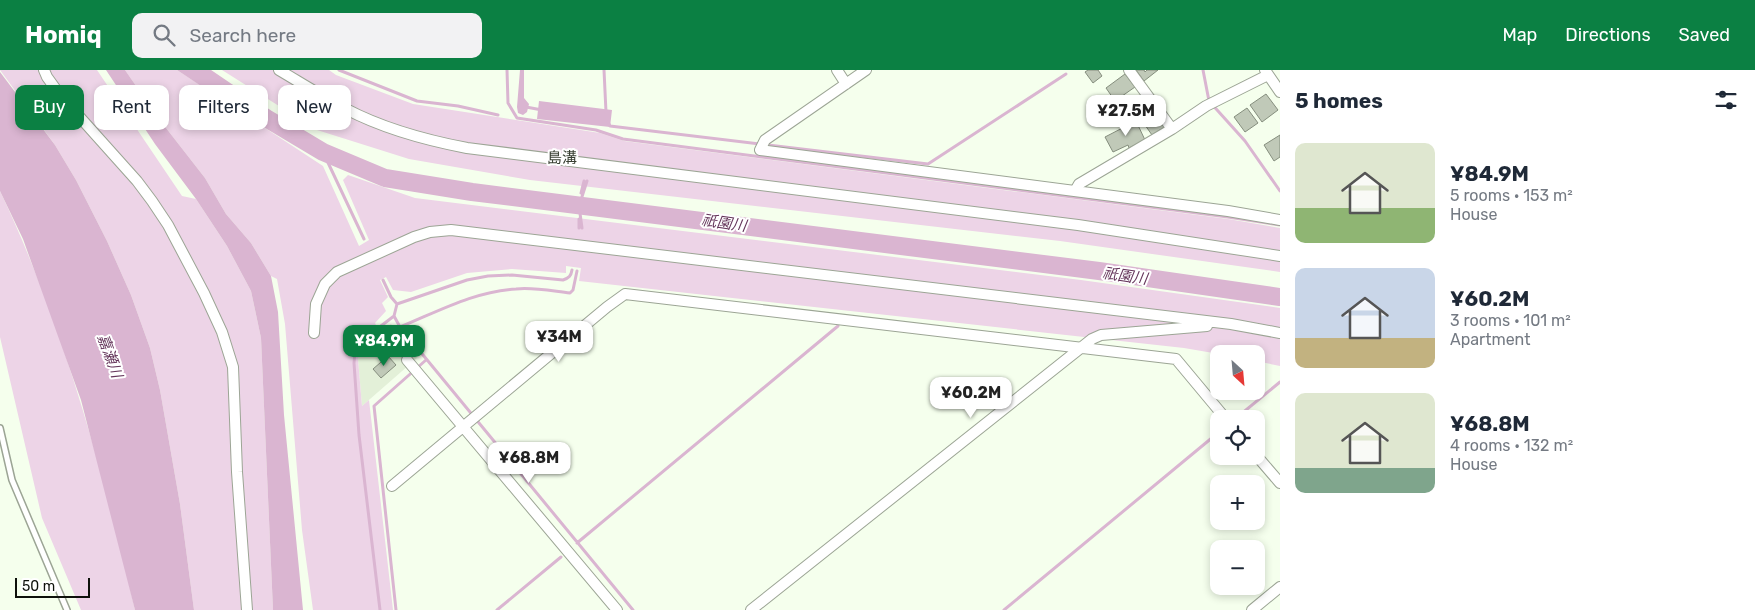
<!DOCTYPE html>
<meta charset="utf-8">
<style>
body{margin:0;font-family:Rubik,"Noto Sans JP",sans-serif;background:#f2f2f3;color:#1f2937;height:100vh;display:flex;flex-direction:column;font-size:19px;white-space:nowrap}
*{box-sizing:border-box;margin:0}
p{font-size:16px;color:#747a83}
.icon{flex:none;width:28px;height:28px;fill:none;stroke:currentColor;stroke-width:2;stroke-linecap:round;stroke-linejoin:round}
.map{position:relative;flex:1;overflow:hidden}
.drawer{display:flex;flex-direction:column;background:#fff;width:475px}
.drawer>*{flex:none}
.hud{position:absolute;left:15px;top:15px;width:475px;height:45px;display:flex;gap:10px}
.needle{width:32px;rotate:154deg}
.tools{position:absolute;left:1210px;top:275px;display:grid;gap:10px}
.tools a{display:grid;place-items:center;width:55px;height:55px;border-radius:10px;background:#fff;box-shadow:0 2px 8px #0003;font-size:25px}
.scale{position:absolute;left:15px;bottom:12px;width:75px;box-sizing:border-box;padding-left:5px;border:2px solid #0e110b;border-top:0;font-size:14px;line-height:18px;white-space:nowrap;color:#0e110b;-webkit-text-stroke:4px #fff;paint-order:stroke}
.price{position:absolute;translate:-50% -42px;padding:0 11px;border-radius:10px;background:#fff;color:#222;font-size:16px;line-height:32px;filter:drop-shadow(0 1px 2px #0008)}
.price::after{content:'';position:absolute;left:50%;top:30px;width:15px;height:11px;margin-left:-8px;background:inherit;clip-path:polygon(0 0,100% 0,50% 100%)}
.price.on{background:#0b8043;color:#fff}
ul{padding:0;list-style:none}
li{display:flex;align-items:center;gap:15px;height:125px;padding:0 15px}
li span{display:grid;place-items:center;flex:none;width:140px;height:100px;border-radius:10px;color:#555}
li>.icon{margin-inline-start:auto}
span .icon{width:60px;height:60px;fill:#fffc;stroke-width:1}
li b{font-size:21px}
h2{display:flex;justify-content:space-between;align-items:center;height:60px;padding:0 15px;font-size:21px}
.pill{padding:0 18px;border-radius:10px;background:#fff;box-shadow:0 2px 8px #0003;font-size:18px;line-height:45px}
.pill.on{background:#0b8043;color:#fff}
header{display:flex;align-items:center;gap:30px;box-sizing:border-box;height:70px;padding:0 25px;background:#0b8043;color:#fff}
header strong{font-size:24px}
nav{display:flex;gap:28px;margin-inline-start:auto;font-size:18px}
.search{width:350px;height:45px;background:#f2f2f3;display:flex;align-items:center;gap:12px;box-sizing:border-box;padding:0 18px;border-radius:10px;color:#747a83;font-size:19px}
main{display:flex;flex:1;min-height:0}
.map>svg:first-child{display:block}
.built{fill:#e3f0d8}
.green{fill:#edd4e7}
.water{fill:#dab5d1}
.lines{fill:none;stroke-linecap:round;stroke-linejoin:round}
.stream{stroke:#dab5d1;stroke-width:3}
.river{stroke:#dab5d1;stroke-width:18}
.building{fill:#c0c9b8;stroke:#858e7e}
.service-casing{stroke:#9ca595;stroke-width:8}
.minor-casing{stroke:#9ca595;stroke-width:12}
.service{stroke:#fff;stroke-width:5}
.minor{stroke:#fff;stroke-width:10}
.labels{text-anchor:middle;stroke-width:4;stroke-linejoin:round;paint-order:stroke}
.neighbourhood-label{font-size:15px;fill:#394033;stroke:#fff}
.water-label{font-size:15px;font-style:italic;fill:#65365b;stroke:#fff}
</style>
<header>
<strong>Homiq</strong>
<div class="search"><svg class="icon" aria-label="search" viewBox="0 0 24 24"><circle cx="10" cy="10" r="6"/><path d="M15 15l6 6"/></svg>Search here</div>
<nav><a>Map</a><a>Directions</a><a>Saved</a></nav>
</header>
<main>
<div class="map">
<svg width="1280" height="540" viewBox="0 0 1280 540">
<rect width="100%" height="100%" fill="#f5ffed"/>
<path class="built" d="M391,254L417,288L362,336L358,289L365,274Z"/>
<path class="green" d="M0,0H97L182,126L196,129L227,176L251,221L261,268L273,540H194L180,434L160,320L150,278L131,225L107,171L76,110L55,75Z
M125,0H177L323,96L359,176L369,170L343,110L348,105L415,128L1081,210L1280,238V296L1256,291V284H1219L1184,278L579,211L581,198L566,196V203L512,199L467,203L411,222L393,220L386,207L380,210L388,227L382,233L386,241L375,253L380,263L365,274L358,289L362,336L369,330L393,540H313L302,460L285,254L277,209L271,206L251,173L226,144L205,108L159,49Z
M222,0H329L336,5L413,34L600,63L624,71L1228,149L1280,158V202L1060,171L530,110L409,89L317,60Z
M0,121C63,254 102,397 135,540H81L42,448L0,267Z"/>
<path class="water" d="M106,0H125L159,49L205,108L226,144L251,173L271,206L278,242L284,345L303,540H273L261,268L251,221L227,176L196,129L155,74Z
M177,0H204L206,2L201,16Z
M520,0H524V28L529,34L527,42L523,45L518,43L517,37Z
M0,2L55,75L76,110L107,171L131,225L150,278L160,320L180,434L194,540H135L81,330L23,169L0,121Z
M539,31L612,40L610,57L537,49Z"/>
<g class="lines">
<path class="stream" d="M339,0L417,31L458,36L498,45
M507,0L508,33L517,48L596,60L623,69L1228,147L1280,155
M604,0L606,42
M1203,0L1209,31L1245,71L1280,121
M526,37L542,40
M608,52L610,56L928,94L1066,4
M323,82L364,169
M581,123L584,111
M579,149V158
M582,158L579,136L587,111
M577,201L573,220L570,223C552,221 533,217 516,219C475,221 437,242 400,257L633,540
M383,210L391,227L397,234
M397,234L467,210L488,206L512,205L563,210C569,208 571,206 572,200
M394,246L400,257
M1235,349L1280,312
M577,473L838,256
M380,540L359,365L354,293L355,281L360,272L394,246L397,234
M396,540L374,336L426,290
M497,540L561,487
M1004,540L1219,362"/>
<path class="river" d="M195,0L266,48L323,82L385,108L472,122L1099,201L1280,227"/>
</g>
<path class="building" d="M1088,0H1098L1102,6L1093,13L1085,2Z
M1136,0H1144L1145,2L1147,0H1158L1144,11Z
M1125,4L1135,17L1115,31L1106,18Z
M1266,24L1278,40L1262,52L1250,35Z
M1247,38L1258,53L1245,62L1234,47Z
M1159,46L1166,56L1152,65L1145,55Z
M1136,51L1145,70L1129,78L1128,75L1113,82L1105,67Z
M1280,65V87L1274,91L1264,75Z
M388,286L396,295L381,308L373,299Z"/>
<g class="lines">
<defs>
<path id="service" d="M0,358L12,410L67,540"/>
<path id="minor" d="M44,0L47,7L60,25L137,111L152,131L168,155L204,223L222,262L233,297L237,402L247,540
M279,0C301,13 323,27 346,39C384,59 425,70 467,78L1078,155L1280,186
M837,0L846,14
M866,0L765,70L760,80L1228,141L1280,150
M1129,0L1172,59
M1265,0L1280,22
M1075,121L1079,114L1172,59L1206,36L1268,5
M314,263L316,234L325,214L337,202L414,167L430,162L451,160L1231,254L1280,263
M407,290L617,540
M1256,385L1280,413
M392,416L607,237L625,224L1176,289L1226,349
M751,540L1092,269L1101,265L1207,256
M1252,540L1280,517"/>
</defs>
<use href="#service" class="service-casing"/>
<use href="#minor" class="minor-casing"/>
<use href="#service" class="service"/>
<use href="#minor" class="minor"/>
</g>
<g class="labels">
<g class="neighbourhood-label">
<text x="562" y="93">島溝</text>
</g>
<g class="water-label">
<text transform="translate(724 153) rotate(8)" y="5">祇園川</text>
<text transform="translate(1125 206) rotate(8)" y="5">祇園川</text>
<text transform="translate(110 286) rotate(70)" y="5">嘉瀬川</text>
</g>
</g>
</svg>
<div class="tools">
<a><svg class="needle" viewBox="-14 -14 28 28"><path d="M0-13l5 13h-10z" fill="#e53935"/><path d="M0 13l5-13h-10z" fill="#747a83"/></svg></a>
<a><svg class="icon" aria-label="locate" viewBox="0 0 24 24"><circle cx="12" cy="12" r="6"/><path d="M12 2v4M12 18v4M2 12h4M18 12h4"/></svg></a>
<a>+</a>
<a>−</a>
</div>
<div class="scale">50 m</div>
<b class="price" style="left:1126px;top:67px">¥27.5M</b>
<b class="price" style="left:559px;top:293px">¥34M</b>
<b class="price on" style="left:384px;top:297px">¥84.9M</b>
<b class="price" style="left:971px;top:349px">¥60.2M</b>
<b class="price" style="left:529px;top:414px">¥68.8M</b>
<div class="hud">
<a class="pill on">Buy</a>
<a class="pill">Rent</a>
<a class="pill">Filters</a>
<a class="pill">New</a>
</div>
</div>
<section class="drawer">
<h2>5 homes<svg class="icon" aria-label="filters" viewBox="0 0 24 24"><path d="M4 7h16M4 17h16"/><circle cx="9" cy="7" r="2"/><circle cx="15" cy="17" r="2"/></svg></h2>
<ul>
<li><span style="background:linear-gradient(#dfe7d0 65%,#8fb573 0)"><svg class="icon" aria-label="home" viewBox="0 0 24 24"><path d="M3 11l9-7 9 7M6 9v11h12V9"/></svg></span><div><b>¥84.9M</b><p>5 rooms · 153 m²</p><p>House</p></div></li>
<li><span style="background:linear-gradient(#c9d6e8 70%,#c2b280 0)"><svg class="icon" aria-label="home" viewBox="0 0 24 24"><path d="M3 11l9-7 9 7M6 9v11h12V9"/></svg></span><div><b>¥60.2M</b><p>3 rooms · 101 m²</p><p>Apartment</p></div></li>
<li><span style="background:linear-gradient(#dfe7d0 75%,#7fa58c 0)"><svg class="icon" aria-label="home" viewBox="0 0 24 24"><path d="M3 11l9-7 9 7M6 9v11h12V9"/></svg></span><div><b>¥68.8M</b><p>4 rooms · 132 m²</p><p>House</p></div></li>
</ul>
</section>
</main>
